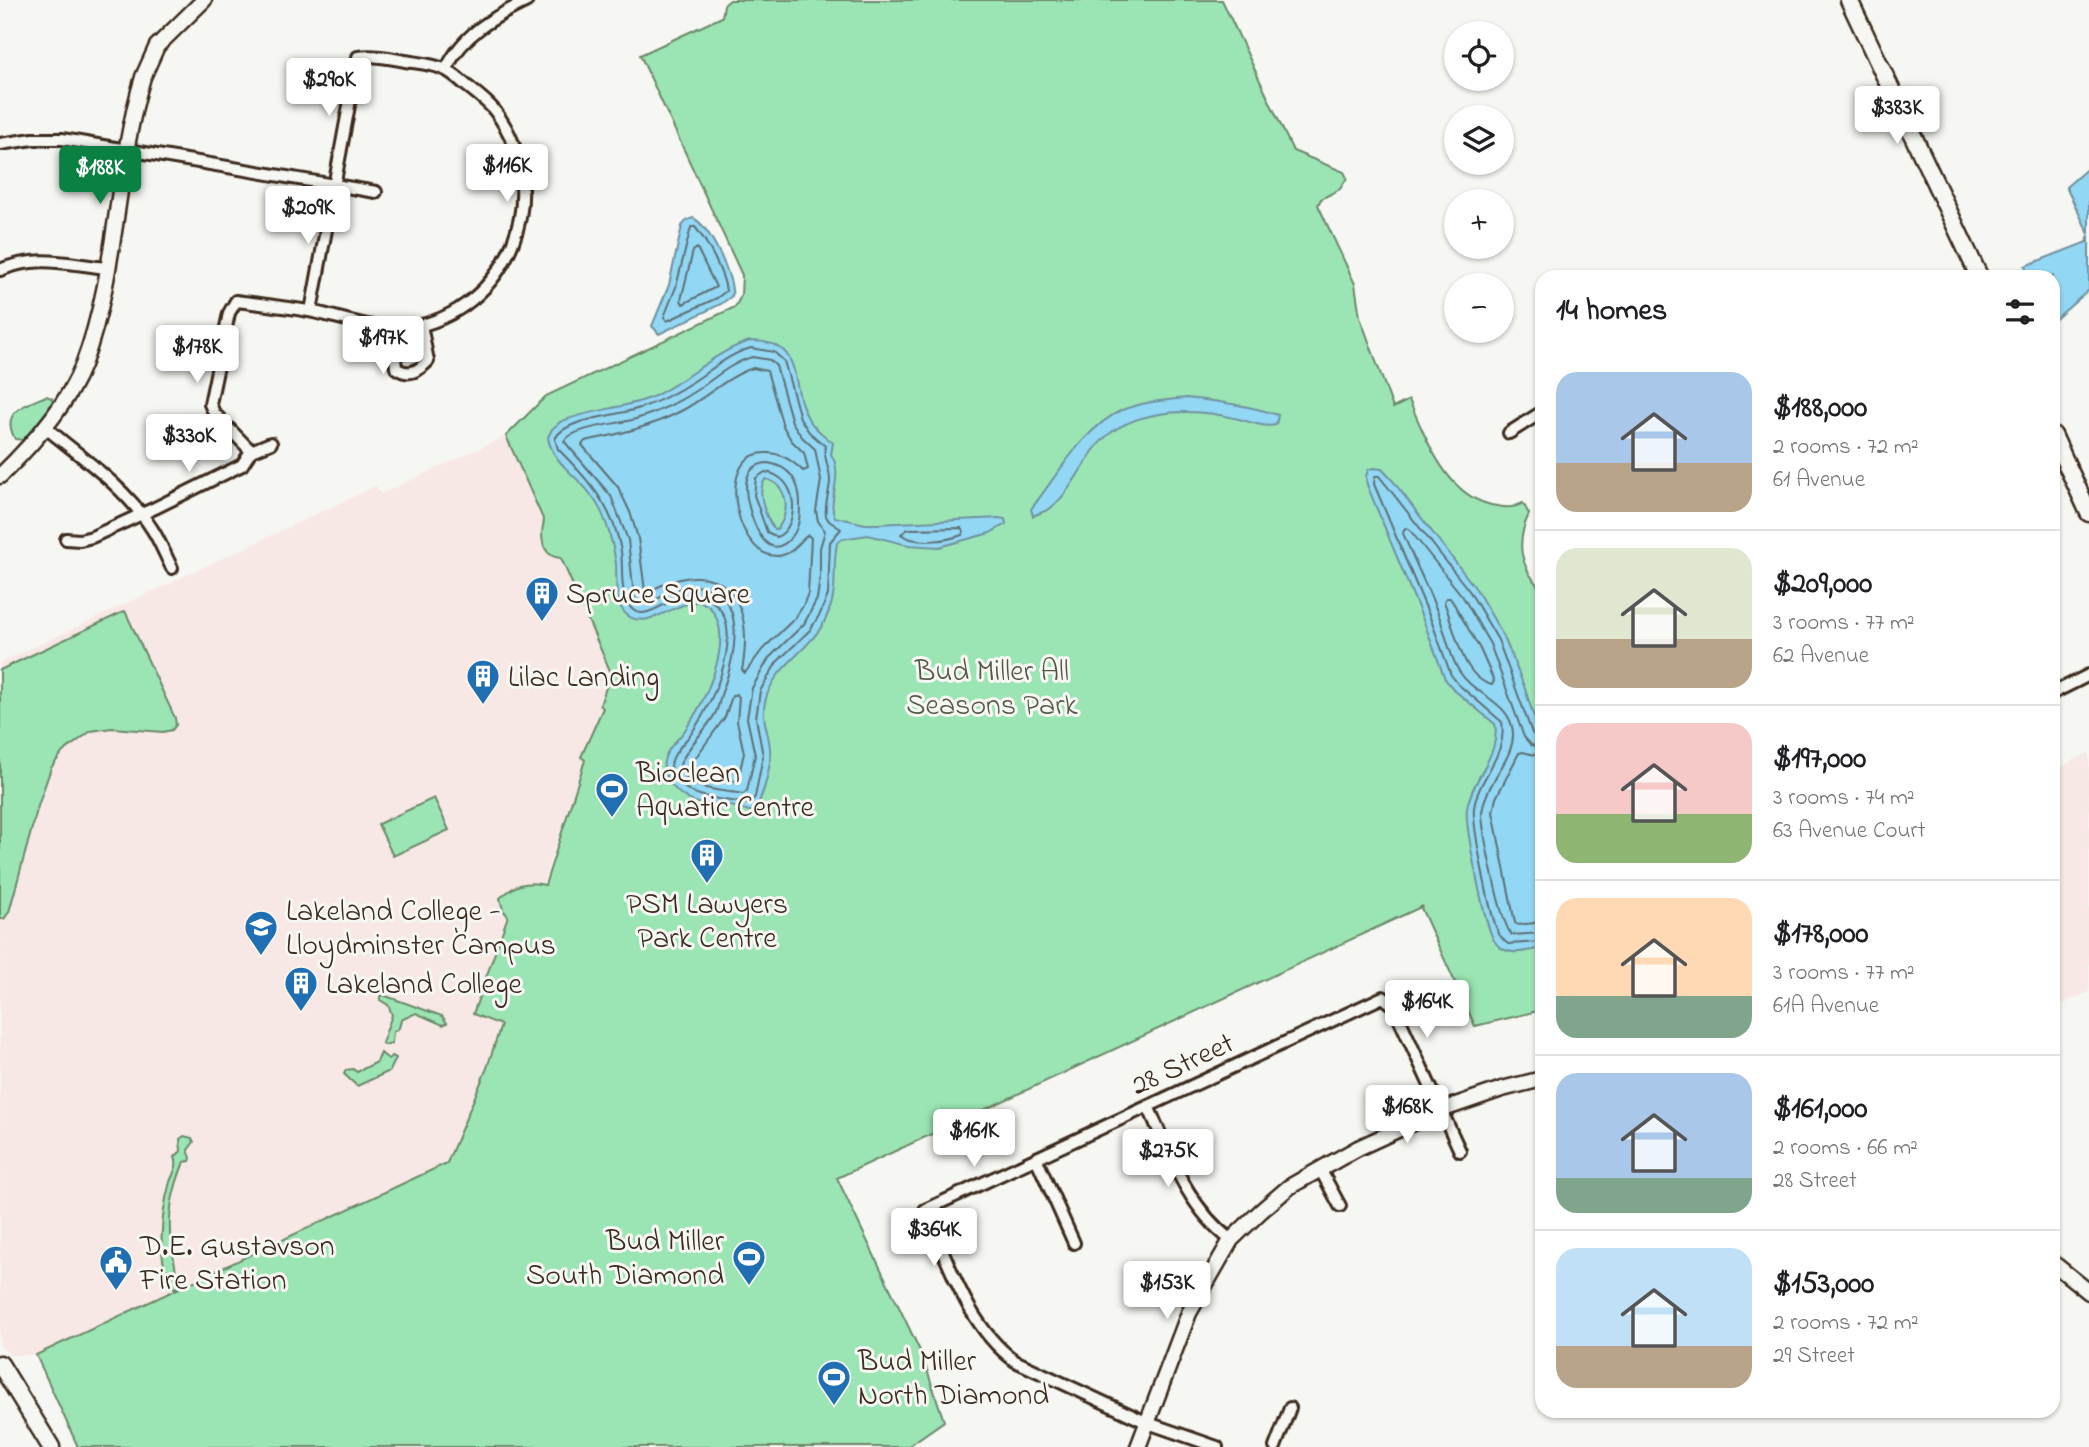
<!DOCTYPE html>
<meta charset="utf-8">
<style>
body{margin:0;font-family:"Indie Flower",sans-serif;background:#f2f2f2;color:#202124;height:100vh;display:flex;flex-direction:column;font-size:26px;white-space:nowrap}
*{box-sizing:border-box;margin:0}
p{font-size:23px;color:#757577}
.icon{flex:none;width:38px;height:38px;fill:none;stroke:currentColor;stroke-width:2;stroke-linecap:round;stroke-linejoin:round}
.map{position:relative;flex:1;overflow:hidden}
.sheet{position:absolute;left:1535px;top:270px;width:525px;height:1148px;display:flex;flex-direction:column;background:#fff;border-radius:21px;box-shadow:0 2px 5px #0004}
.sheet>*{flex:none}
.tools{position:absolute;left:1444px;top:21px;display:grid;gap:14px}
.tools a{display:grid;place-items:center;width:70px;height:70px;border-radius:50%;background:#fff;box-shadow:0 2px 5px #0004;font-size:35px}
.price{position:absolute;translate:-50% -60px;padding:0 16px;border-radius:7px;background:#fff;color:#222;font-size:23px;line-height:46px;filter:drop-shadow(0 2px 4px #0008)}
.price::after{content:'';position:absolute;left:50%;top:42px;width:21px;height:16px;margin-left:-10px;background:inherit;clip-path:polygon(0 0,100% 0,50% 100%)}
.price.active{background:#0b8043;color:#fff}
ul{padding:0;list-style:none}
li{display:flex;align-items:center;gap:21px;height:175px;padding:0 21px}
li+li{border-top:2px solid #e0e0e0}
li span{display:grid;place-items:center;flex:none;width:196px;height:140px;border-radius:21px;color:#555}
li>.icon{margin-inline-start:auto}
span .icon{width:84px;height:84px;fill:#fffc;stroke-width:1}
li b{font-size:30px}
h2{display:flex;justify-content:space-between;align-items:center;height:84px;padding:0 21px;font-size:30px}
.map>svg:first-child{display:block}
.built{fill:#f7e8e5}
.green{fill:#9be5b4;stroke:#6b8869;stroke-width:2}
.water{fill:#92d7f4;stroke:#6f929e;stroke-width:2;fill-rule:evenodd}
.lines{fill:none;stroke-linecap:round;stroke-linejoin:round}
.shore{stroke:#5e6f74;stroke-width:2}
.minor-casing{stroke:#3b2a1e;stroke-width:16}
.tertiary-casing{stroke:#3b2a1e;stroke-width:19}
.secondary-casing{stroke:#3b2a1e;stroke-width:21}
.minor{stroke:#f6f6f2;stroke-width:10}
.tertiary{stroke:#f6f6f2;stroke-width:14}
.secondary{stroke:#f6f6f2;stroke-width:16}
.labels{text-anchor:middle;stroke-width:6;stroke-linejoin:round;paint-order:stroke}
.poi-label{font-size:30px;fill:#3b2a1e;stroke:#f6f6f2;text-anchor:start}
.park-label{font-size:30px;fill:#535944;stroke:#f6f6f2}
.street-label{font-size:30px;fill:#3b2a1e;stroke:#f6f6f2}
</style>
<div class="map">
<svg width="2089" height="1447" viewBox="0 0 2089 1447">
<rect width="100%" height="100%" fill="#f6f6f2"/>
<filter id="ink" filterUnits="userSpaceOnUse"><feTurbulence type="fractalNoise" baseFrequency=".0143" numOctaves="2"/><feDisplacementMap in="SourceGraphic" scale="14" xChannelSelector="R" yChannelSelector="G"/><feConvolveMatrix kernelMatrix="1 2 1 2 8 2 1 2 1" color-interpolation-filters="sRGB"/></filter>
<g filter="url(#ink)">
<path class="built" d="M506,436L613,677L548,868L487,1068L447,1163L36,1355H10L0,1346V663L376,486L381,494Z
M2089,752V992L2060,1005L2053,1003V772Z"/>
<path class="green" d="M730,0H1222L1293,151L1344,172L1347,178L1340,189L1321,199L1318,205L1355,284L1360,317L1393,408L1409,400C1427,440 1447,499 1497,506C1508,508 1513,508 1523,503L1529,514C1515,544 1520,566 1542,591V1010L1475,1026L1421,908L1423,906L837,1178L922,1355L944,1421L907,1447H78L36,1355L447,1163L487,1068L501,1025L473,1014L508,916L503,910L500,898C515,885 525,880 545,885L585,760L581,757L603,708L600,705L611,673L561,558C541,556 540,536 544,521L506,436L546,396L735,307L741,296L742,275L640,55L722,17L724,5Z
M46,396L52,398L53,406L24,440L15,439C0,411 25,405 46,396Z
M125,611L175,718L176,725L172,730L163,732L112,728L91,731L63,752L51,768L38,806L9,912L4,919H0V670Z
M434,798L449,830L393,856L378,824Z
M383,995L442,1016L447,1023L443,1025L416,1013L401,1020L399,1028L393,1032L392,1043L385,1045L382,1043L392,1015L388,1005L380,1000V996Z
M381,1053L388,1059L392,1056L396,1058L390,1071L357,1086L344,1074L346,1070L353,1069L357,1072L377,1062Z
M184,1136L192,1138L194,1142L188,1150L191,1158L190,1161L184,1162C173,1189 167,1214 171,1243C173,1258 178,1273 177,1287L175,1289C154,1265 162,1210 170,1182C173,1173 179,1166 175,1157L181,1151L180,1139Z"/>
<path class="water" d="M2089,167V234L2066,187Z
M693,218C709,225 735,279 732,296L721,304L659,334L652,326L669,285L682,226L687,220Z
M2089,235V290L2053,321V276H2029L2025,266L2087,242Z
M750,341C808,341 787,384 809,420C815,429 825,436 833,443L831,454C845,476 826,501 835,517L865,524H877L999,518L1005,519L1006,524L990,533L939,547L908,545L868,535L842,539L837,543C831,576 841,592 822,626C805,654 773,667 765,702C761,720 769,732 770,749C772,766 763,797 754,811H749C741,809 731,805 723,805C713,805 697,805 688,799C675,792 661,776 664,761C666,749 678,740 685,730C703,705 731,649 716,617C697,575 654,637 627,615C613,603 617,580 616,564C614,550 611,537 606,523C602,511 596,501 588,491C574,474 551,460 548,437L552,429L560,422C588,410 621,409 650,398C685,383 713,352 750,341ZM766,479C789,485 791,515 776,530C766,522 755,489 766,479Z
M1186,398C1218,401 1248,405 1278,415L1276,425C1262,428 1249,421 1234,418C1196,408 1147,409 1113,431C1086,450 1077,486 1052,507C1048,511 1039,513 1033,516L1031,509C1057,476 1083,428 1122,410C1142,402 1165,400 1186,398Z
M1373,468L1382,469L1393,481L1476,589L1504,637L1524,686L1542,741V948C1531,950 1515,955 1505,950C1498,948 1493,940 1491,934C1484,917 1464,825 1467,808C1472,778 1501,754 1495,724L1454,690L1445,679L1424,622L1367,485L1366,477L1368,470Z"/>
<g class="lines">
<path class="shore" d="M691,227H695C707,241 724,273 726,291L717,298L667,321L664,317L676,287Z
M697,248L716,287L683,304L681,300L693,251Z
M751,348L774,352L784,361L800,418L809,432L825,446C823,458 830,468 830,480C830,492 824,503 826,516L829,521L841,529L830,542L828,595L820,614L810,630L777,662L760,691L756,718L763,756L755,797L749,804C719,797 680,802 671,766C672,752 686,742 693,731C712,703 737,650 724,616C720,607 714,601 705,598C695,595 685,595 674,600C660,605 640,624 628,604C620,590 623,567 621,551C614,508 588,479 558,449L555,439C564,418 619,416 640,408C659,402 677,392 694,381C713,369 729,354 751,348Z
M752,357L770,360L776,366L792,422L802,437L815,449L821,480L816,511L818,521L825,531L820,548V578L817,599L804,624L769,658L752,688L747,718L755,755L747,791L743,794C720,789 687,793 680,765C686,747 707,730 716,712C719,705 720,698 722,692C735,658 751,590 695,586C677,585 662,598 646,604L637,602L634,596L628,540L611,496L564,441C574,427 619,424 636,419C659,412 681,401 700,388C717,376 732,363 752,357Z
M753,368L767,371L783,426L791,440L804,453L808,469L803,471C793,461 780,452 765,453C711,455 739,568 783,555C795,552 799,541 808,535L811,538L808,593L803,606L795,618L762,650L745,673L742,670C756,597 721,552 648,592L645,591L638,538L630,512L618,487L582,445L585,441C619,434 652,427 683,410C707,397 728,376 753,368Z
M768,463C792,467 800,483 800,505C800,518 799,530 789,540C768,560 756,530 751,514C745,495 739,465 768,463Z
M765,472C799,476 801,525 777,537L767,532L754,495L756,478Z
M961,528L964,531L962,535C946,541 914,545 901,534L908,529Z
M1446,598H1450L1454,604L1480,649L1494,681L1492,685C1461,678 1455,627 1444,602Z
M736,694L739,697L737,721L744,753L738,779L735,781C720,778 697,782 691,764L725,717L732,696Z
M1542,738L1536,737L1532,733L1498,640L1470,592L1387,486L1379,476H1375L1374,484L1431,620L1451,675L1459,685L1502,722C1508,755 1478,777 1474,808C1472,825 1490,915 1498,932C1500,937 1503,940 1508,944L1542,942
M1542,747L1531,745L1524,737L1490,644L1463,597L1409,529L1405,528L1403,533C1414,561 1428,588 1439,616C1446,634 1449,655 1459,671C1474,696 1511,701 1513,733C1514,756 1493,776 1486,797C1484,801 1483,808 1482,812C1482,830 1501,926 1512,935L1542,933
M1542,757L1523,752L1519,753L1496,798L1493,812L1515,923L1518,925L1542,922"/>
<defs>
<path id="minor" d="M446,70C462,34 494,17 527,1
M0,144L33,139H62L376,192
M0,270C39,254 67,264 107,268
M392,328L396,368C409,377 418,371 428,361L421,325
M46,428C83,458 127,489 152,529C160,541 165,555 172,568
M1509,433L1542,412
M251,451L214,413L210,404L229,313L236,301C260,304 285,307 309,311C337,316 382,333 408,328C509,312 556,193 495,111C487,101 477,94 467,86C461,81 454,74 446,70C434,64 418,63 405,61C389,58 374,55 358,57L311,311
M66,539L80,540L92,537L155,508L242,465L251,451L271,443
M2053,693L2089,675
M1148,1106C1170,1155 1187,1207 1231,1240
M1036,1158L1074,1243
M1320,1169L1340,1206
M1217,1447L1148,1423L1015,1361C967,1326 949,1262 925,1210L1383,997L1393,1005L1460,1151
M1275,1447L1290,1408"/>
<path id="tertiary" d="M0,476C31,446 67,406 83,365C118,273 115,170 143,77L157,46L204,0
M2053,1263L2089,1292
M1138,1447L1189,1313L1231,1240L1261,1211L1289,1187L1358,1148L1441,1110L1502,1089L1542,1079"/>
<path id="secondary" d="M1849,0L1979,276
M2053,435L2089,513
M0,1364L51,1447"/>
</defs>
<use href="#minor" class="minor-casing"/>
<use href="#tertiary" class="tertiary-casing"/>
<use href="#secondary" class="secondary-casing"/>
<use href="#minor" class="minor"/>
<use href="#tertiary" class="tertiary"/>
<use href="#secondary" class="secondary"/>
</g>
</g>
<defs>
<symbol id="building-pin" viewBox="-11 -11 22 30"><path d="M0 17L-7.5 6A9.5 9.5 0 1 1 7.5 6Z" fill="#1f6fb2" stroke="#f6f6f2"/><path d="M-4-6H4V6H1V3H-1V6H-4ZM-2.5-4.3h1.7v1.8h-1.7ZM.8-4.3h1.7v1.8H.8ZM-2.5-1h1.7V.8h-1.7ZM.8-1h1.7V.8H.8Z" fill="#fff"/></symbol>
<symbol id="stadium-pin" viewBox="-11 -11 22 30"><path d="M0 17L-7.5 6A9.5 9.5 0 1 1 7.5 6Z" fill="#1f6fb2" stroke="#f6f6f2"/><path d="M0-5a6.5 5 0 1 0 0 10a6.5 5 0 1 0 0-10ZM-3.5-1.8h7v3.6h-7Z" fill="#fff"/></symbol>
<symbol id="university-pin" viewBox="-11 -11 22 30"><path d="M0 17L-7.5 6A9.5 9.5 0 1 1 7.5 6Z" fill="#1f6fb2" stroke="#f6f6f2"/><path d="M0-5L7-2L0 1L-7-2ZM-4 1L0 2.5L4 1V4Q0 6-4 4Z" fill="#fff"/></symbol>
<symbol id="civic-pin" viewBox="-11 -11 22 30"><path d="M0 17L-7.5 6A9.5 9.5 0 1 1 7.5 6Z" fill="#1f6fb2" stroke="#f6f6f2"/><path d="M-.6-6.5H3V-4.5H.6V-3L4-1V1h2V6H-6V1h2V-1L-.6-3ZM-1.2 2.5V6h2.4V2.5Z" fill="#fff"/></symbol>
</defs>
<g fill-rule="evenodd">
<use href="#building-pin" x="523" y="574" width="38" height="52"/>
<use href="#building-pin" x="464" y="657" width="38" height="52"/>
<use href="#stadium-pin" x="593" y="770" width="38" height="52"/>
<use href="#building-pin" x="688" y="836" width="38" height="52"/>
<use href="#university-pin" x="242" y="908" width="38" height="52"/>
<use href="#building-pin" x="282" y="964" width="38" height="52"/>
<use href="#stadium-pin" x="730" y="1238" width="38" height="52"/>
<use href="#civic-pin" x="97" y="1243" width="38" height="52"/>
<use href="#stadium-pin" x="815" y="1358" width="38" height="52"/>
</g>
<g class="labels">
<g class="poi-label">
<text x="566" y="603">Spruce Square</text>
<text x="508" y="686">Lilac Landing</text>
<text x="636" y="782">Bioclean<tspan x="636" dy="34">Aquatic Centre</tspan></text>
<text x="707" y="913" text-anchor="middle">PSM Lawyers<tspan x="707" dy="34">Park Centre</tspan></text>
<text x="286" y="920">Lakeland College -<tspan x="286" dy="34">Lloydminster Campus</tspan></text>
<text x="326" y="993">Lakeland College</text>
<text x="724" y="1250" text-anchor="end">Bud Miller<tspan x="724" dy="34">South Diamond</tspan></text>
<text x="140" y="1255">D.E. Gustavson<tspan x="140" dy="34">Fire Station</tspan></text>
<text x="858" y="1370">Bud Miller<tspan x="858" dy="34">North Diamond</tspan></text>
</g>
<g class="park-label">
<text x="992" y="680">Bud Miller All<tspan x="992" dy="34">Seasons Park</tspan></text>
</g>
<g class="street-label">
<text transform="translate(1182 1063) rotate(-25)" y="10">28 Street</text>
</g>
</g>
</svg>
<div class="tools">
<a><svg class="icon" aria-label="locate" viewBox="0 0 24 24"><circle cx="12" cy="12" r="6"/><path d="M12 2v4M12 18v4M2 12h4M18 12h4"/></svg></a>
<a><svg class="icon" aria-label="layers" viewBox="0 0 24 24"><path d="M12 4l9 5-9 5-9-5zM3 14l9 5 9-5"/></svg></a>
<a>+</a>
<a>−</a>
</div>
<b class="price" style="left:329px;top:118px">$290K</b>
<b class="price" style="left:1897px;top:146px">$383K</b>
<b class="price" style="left:507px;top:204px">$116K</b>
<b class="price active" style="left:100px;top:206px">$188K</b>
<b class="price" style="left:308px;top:246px">$209K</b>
<b class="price" style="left:383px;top:376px">$197K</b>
<b class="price" style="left:197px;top:385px">$178K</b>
<b class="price" style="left:189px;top:474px">$330K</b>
<b class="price" style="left:1427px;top:1040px">$164K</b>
<b class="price" style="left:1407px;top:1145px">$168K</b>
<b class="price" style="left:974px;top:1169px">$161K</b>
<b class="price" style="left:1168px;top:1189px">$275K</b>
<b class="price" style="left:934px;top:1268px">$364K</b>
<b class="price" style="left:1167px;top:1321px">$153K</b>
<section class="sheet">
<h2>14 homes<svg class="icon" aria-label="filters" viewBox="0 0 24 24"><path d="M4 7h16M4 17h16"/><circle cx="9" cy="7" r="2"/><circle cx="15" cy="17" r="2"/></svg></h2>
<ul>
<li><span style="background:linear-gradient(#a9c7e8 65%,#b9a48a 0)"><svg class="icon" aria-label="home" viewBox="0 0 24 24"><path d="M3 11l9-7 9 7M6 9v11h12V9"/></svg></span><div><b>$188,000</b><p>2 rooms · 72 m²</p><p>61 Avenue</p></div></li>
<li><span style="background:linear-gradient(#dfe7d0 65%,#b9a48a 0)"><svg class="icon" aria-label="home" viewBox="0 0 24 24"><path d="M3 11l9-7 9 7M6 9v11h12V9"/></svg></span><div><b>$209,000</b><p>3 rooms · 77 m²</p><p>62 Avenue</p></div></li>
<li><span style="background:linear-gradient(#f6c9c9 65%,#8fb573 0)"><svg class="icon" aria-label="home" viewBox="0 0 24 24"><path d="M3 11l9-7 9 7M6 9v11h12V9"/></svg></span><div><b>$197,000</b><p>3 rooms · 74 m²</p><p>63 Avenue Court</p></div></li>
<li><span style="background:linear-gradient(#ffd9b3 70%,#7fa58c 0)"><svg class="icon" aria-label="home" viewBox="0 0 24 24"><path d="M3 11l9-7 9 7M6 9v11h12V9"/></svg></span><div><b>$178,000</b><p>3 rooms · 77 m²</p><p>61A Avenue</p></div></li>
<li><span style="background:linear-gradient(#a9c7e8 75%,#7fa58c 0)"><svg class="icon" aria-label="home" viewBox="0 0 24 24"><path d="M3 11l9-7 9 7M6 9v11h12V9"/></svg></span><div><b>$161,000</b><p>2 rooms · 66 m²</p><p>28 Street</p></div></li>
<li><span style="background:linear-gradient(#bfe0f5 70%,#b9a48a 0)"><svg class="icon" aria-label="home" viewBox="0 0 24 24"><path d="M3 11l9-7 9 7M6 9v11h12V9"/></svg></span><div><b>$153,000</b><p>2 rooms · 72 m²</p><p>29 Street</p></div></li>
</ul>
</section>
</div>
